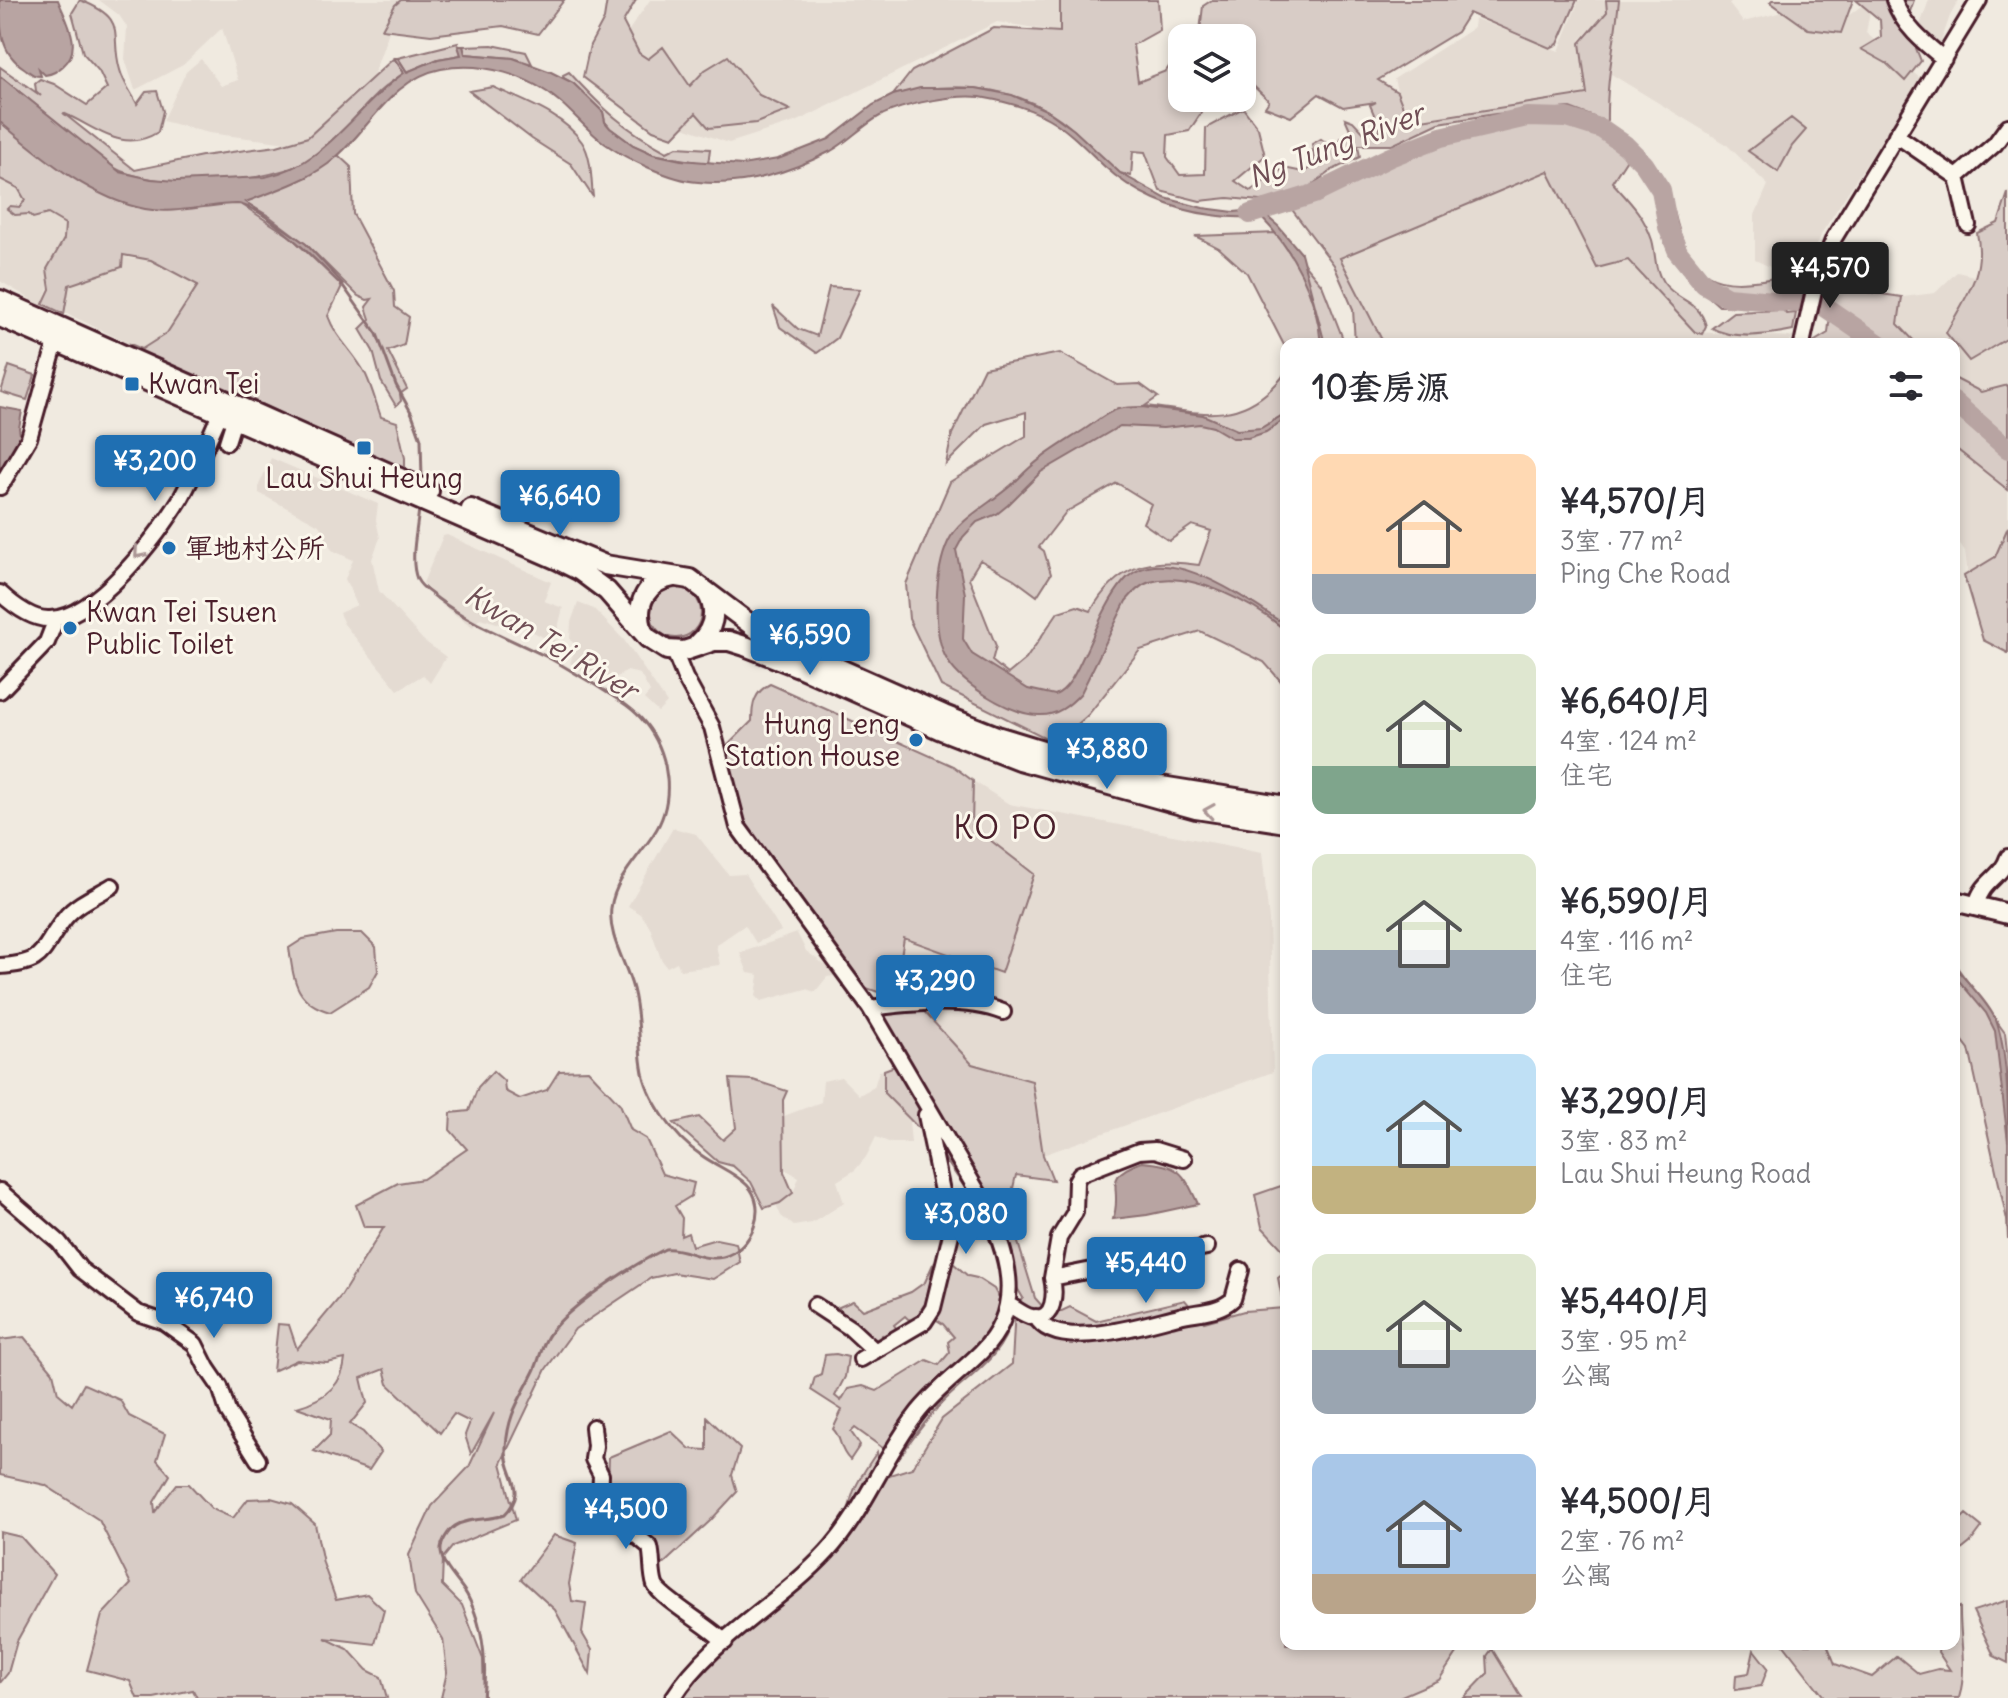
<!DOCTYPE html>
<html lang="zh">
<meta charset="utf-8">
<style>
body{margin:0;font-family:Delius,"LXGW WenKai TC",sans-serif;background:#f7f7f7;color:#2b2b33;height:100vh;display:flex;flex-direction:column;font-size:30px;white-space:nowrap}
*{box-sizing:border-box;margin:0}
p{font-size:26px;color:#7c7c81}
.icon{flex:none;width:44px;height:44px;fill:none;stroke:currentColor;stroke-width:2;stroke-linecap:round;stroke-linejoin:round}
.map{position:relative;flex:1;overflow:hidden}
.panel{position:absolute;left:1280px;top:338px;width:680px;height:1312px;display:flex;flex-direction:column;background:#fff;border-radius:16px;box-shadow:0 4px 12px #0003}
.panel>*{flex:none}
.controls{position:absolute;left:1168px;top:24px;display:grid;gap:16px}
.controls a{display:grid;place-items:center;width:88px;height:88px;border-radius:16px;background:#fff;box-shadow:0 4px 12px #0003;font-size:40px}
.price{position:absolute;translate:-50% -68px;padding:0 18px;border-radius:8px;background:#1f6fb2;color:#fff;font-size:26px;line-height:52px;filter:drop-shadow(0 2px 4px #0008)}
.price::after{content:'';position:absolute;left:50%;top:48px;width:24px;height:18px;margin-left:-12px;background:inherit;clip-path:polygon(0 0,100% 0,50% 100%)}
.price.on{background:#222;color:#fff}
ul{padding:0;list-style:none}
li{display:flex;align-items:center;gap:24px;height:200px;padding:0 32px}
li span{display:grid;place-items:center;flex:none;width:224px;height:160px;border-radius:16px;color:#555}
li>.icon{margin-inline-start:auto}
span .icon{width:96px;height:96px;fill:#fffc;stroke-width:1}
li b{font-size:34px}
h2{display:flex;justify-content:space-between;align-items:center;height:96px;padding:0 32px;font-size:34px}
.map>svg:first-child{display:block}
.built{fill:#e4dbd2}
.green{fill:#d8ccc6;stroke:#917678;stroke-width:2;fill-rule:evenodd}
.water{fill:#b8a4a2;stroke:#8c6f72;stroke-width:2}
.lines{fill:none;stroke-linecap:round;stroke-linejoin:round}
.stream{stroke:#8c6f72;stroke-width:3}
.river{stroke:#b8a4a2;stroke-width:20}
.minor-casing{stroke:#4a1f2b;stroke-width:20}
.major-casing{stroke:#4a1f2b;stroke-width:24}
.minor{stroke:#fbf7ec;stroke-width:14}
.major{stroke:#fbf7ec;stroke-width:18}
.oneway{stroke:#ab9695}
.poi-dot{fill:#1f6fb2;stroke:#fbf7ec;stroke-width:3}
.labels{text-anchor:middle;stroke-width:6;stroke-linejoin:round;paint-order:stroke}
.poi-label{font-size:28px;fill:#4a1f2b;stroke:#fbf7ec;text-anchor:start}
.water-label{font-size:30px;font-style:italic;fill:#704e55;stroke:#fbf7ec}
.quarter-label{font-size:32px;letter-spacing:2px;fill:#4a1f2b;stroke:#fbf7ec}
</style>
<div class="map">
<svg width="2008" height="1698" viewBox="0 0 2008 1698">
<rect width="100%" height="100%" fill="#f0eae0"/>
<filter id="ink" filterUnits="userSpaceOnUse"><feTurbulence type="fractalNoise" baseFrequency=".0125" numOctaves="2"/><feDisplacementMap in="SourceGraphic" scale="16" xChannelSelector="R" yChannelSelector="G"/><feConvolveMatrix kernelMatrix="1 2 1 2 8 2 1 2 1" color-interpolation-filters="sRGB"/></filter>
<g filter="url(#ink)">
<path class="built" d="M99,0H418L392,23L373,76L308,137L287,143L209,133L163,121L186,72L201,59L221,86L238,80L222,28L183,65L135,90L125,59L127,27L119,15Z
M650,0H1060V32L997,22L798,121L729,143L649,115L613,53Z
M1579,0H1607V12L1580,40L1588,94L1405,122L1394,79L1473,28L1474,18L1559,51Z
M1619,0H1732L1729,4L1743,22L1779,13L1790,0L1836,25L1869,0H1872L1866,33L1921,79L1823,231L1801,281L1755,260V215L1768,185L1726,144L1611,74Z
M1929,0H1959L1950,16L1937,53L1916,36Z
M0,161L70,220L42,306L0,281Z
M1546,168L1597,265L1628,260L1695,332L1793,337L1788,344H1376L1381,338L1339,258Z
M119,255L132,259H149L200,286L167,333L142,350L62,311L69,286Z
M1957,272L1978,277L1969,361L1998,346L2008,337V385L1981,392L1954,378V344H1917L1898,324L1895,298L1935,293Z
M1954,447L2008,490V527L1995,557L1968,575L1965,551L1954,535Z
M271,458L378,504L376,520L380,538L372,559L379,591L423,640L446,657L430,683L423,675L398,690L344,624L339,613L357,605L345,579L353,560L332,550L319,525L259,493V485Z
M447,535L551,582L544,601L563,608L554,643L511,620L507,626L480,618L473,627L444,607L423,583L443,536Z
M578,603L594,609L624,640L667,703L658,712L644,699L650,692L640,674L627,671L615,678L611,673L609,678L599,681L570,663L576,645L570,640L571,622Z
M973,781L1009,804L1262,852L1269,921L1273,1072L1043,1155L1032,1081L969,1063L897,981L903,938L1000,973L1034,874L972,826Z
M673,828L696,834L729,875L745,874L781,931L756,943L745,925L716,945L720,965L680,970L677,962L667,967L661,959L650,927L641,914L628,906Z
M797,933L806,951L825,965L834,963L840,975L827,977L815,992L806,989L761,1001L756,996L759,975L748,973L740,953Z
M884,1070V1093L892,1098L909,1121L911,1143H891L876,1137L866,1157L855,1170L837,1181L844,1203L812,1223L794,1226L781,1216L776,1204L793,1193L799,1177L781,1167L784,1116L821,1102L823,1081L841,1077L859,1095L874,1087L879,1071Z"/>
<path class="green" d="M80,0C130,20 109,33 120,70C123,82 132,94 137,104L146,92L157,91L163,111L158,132C122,155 95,126 63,113L135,170L202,156L277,146L308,137L394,58L404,73C394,80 383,87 375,96C354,116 339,141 314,157C272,185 155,192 111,166L0,76V67L41,96L36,91L35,83L40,79L54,84L87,105L107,88L99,71L83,53L72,13Z
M401,0H564L538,34L503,26L431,35L382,29L395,5Z
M607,0H636L623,22L639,53L648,59L663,47L690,86L705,70L728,56L759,95L790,110L756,123L709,128L696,113L673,137L653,130L583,77L590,45L604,19Z
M1060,0H1158L1160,30L1133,45L1138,82L1166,71L1182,48V98H1197L1201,113L1189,131L1168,135L1167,157L1180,175L1205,174L1206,128L1243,108L1258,128L1265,156L1235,181L1250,191L1284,168L1303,172L1315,166L1312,144L1321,139L1339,152L1340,138L1353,136L1345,118L1353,121L1365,134L1381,131L1370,105L1376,102L1343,107L1319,94L1291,117L1265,107L1269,101L1242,75V38H1192L1200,31L1203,6L1212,0H1577L1558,44L1550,48L1469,13L1457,32L1378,80L1397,92L1409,122L1587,94L1580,43L1607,12L1606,0H1619C1615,41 1606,81 1607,122L1570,108L1495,114L1439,123L1392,145H1358L1360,157L1332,170L1309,187L1285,197L1260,201L1228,198L1200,201L1160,191L1145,152L1133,151L1131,176L1120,173C1099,156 1082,135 1060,119C1012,84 949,81 893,95L912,71L994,28L1060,32Z
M1772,0H1853L1841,33L1808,29L1770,2Z
M1856,0H1914L1906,23L1921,61L1905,81L1886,63L1861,49L1881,37L1880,20Z
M458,43L461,55L438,59L407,72L398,58Z
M492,45L526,52L532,64L513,58L465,54L463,46Z
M569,72C603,109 624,129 667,152L677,147L710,149L708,164L653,154L633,145L610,128L605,122L603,112L573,83L564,78L563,75Z
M493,87C523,101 563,114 582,142C592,157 591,180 593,197L571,164L532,139L469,91Z
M1539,116C1576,116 1605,126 1632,151L1612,182C1629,201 1644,215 1652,240C1656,254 1654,269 1663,282C1678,303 1699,299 1706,326L1702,334L1695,332L1628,260L1597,268L1548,171L1340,258L1381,338L1376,344H1355L1353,309L1334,265L1287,203C1324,191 1355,174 1389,157C1434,135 1489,120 1539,116Z
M1791,118L1806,130L1792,146L1778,172L1748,151Z
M0,122L74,178L121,202L241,204L291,237L342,286L328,316C336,339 355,353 366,375C372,388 376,403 381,417L397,422L405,458V477L282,420L278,412L249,398L229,395L132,352L130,344L142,349L167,333L198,285L151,260L123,255L122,267L69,285L64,314L43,304L50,289L47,269L64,239L65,224L48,214L33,218L29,214L15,215L7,209L10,206L20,207L25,200L18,188L0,179Z
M338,155L351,167L353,214L394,291L395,307L409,317L404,345L388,351L407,389L400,394L401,401L396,406L381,381L373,351L360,329L370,319L366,307L372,299L367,300L358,296L306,244L269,216L245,202L307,177Z
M2008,193V338L1969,361L1946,333C1965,297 1986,274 1977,233L1998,223Z
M1663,211H1674C1690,280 1712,290 1780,277L1784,294L1756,298L1748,306H1719L1700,289L1680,264L1667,237Z
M1278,233L1322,285L1345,344H1286V349L1247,273L1219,248L1195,236Z
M829,287L860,289L837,338L817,353L780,327L773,306L798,329L817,336Z
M1841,288L1902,297L1898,324L1917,344H1810L1828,333L1832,295Z
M1783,310L1786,314L1796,313L1793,330C1770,335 1733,340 1712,328L1733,312Z
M1060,353L1117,385L1140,384L1158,397L1145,406C1194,411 1233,426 1272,388C1278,382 1285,376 1286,368V687L1264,662L1200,631L1140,650L1088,715L1060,740L1046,738L941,686L909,619L906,584L950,482L1026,436V412L986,424L946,464L952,434L984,368ZM1117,483L1151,504L1143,523L1169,541L1192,525L1211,531L1199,565C1149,557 1116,566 1091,611L1077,606L1058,612L1026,659L1008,674L992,661L996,646L969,578L980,560L1014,579L1037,596L1051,574L1044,551L1039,547L1066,512Z
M9,366L35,375L27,400L1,392Z
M1954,378L1981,392L2008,385V490L1954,447Z
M2008,527V653L1983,640L1964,576L1995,557Z
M651 613a25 25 0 1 1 50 0a25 25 0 1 1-50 0Z
M770,684L953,766L973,781L972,826L1034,874L1001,973L904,938L897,981L905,991L878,992L855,984L754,839L727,794L719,754L752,721C752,705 754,692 770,684Z
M336,933H362L376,947L378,971L369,987L330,1012C295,1002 294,981 289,948L303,939Z
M1954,963L2005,1033L2008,1061V1239L2007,1220L1969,1049L1956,1032L1954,1035Z
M897,1005L919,1006L972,1064L1032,1081L1043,1155L1053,1180L1016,1175L1008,1210L1035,1298L1051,1316L1070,1307L1096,1321L1185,1300L1204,1322L1244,1311L1284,1308L1278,1278L1286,1272V1644H1463L1439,1680L1397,1698H674L723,1650L778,1606L846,1537C847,1497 855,1484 877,1452L880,1478L912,1468L942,1419L1012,1364L1015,1307L1023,1298L1013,1281L987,1220L936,1146L884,1093V1070L903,1063L879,1023Z
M588,1070L620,1104L631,1130L646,1139L662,1174L694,1183L691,1196L675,1206L682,1218L681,1236L688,1233L692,1246L716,1239L736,1243L740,1262L713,1279L674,1273L651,1278L575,1329L546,1369L501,1463L516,1520L453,1546L443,1558L442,1585L462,1605L483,1659L484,1698H441L447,1672L443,1639L415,1594L409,1555L432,1506L469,1467L494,1413L471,1454L465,1435L470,1422L454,1414L440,1433L388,1384L384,1369L361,1378L367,1403L350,1424L363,1432L381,1452L369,1470L314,1451L330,1435L331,1419L297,1407C322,1400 343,1386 345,1359L327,1363L297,1360L273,1371L278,1324L289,1325L297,1349L341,1296L384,1227H364L356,1205L398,1183L423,1179L467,1149L450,1130L451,1113L469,1111L478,1087L493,1071L504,1081L505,1091L520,1099L547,1090L559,1071Z
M730,1079L753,1080L787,1091L783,1100L784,1172L793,1193L780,1203L764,1208L751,1182L733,1166L718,1162L674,1123L699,1117L723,1140L736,1128Z
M1281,1186L1286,1194V1253L1262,1227L1255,1195Z
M953,1263L968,1276L977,1278L994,1289L1011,1320C1003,1358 967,1377 941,1404C925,1421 912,1440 898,1459L855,1428L851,1432L860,1445L850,1460C838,1449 843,1439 833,1429L842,1410L811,1390L815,1377L821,1374L825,1355L836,1354L848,1357L845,1377L835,1396L841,1401L848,1389L863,1386L877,1391L927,1360L939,1365L950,1352L948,1342L954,1337L943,1324L932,1317Z
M933,1264L925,1316L916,1322L908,1319L905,1316L894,1325L896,1328L890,1338L884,1339L882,1335L874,1342L830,1311L853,1301L863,1310L911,1292L925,1282Z
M24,1337L53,1372L58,1393L72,1405L84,1384L120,1400L129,1416L165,1434L157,1460L170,1475L154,1502L155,1512L177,1484H189L212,1509L233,1518L248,1499L271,1498L292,1504L315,1524L323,1563L336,1600L367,1594L384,1610L375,1644L325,1638L348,1649L367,1670L381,1677L387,1698H197L193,1690L154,1698H137L130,1681L87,1670L102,1615L131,1584L99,1520L45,1485L0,1475V1340Z
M707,1417L740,1449L732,1475L737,1492L710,1521L658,1569L653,1543L621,1510L608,1488L609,1457L671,1431L690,1449L707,1450Z
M1966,1514L1982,1527L1970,1543L1954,1556V1526Z
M0,1532L21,1537L54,1574L17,1641L8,1673L0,1683Z
M554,1535L577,1543L569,1584L572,1601L586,1603L582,1633L592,1650L590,1674L555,1610L521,1579Z
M2008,1600V1663L1994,1656L1973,1611Z
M1960,1607C1959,1637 1968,1668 1959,1698H1825L1783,1644H1827L1835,1664L1872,1677L1897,1656L1919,1674L1938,1669L1950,1670L1938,1652L1939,1644H1954V1609Z
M1492,1649L1522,1698H1464L1488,1673L1487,1656Z
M1754,1650L1768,1668L1761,1686L1735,1690L1736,1675L1749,1673Z"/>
<path class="water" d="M0,0H58C66,20 84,48 63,66C57,71 53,74 45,75L39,69L41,76C32,76 31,73 24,68C0,53 0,29 0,0Z
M458,46H463L465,54L513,58L551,72L573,83L603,112L605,122L610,128L633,145L653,154L681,160L742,165L778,159L829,139L873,105L893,95L920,88H976L1012,95L1048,111L1074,130L1120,173L1165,198L1203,208L1234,212L1274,208L1263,213L1278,226L1301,253L1325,344H1321C1317,295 1293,249 1259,215C1245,219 1226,217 1212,215C1172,210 1133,193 1104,166C1086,149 1070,131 1049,119C1029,107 1003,101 980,97C955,94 903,104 880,116C863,125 849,141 831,151C791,172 743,187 698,182C670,180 626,159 604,143C588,131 575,115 560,102C529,75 482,61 441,69C389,79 368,134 328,164C303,182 274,191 246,202L306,244L343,284L342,286C323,266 262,205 237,204C207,204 175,215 145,209C91,199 41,156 0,122V76L120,172L151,179L177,181L265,177C328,164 355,107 404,73L394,58H398L407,72L438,59L461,55Z
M0,407L22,411L19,428L21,442L0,477Z
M1142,407L1203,415L1237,430L1261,428L1286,413V418L1266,432L1248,438H1232L1213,427L1200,424L1163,428L1120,426L1041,472L1008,505L997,514L977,522L963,537L956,550L965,594L963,639L972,654L1028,689L1055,695C1071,688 1078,666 1086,651C1097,627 1107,601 1124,581C1162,538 1244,598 1278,620L1286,615V631C1256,605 1191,569 1150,582C1140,585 1133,593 1126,601L1081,693C1070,705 1057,716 1039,715C1010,715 957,682 945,656C932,628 935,570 948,542C959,517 998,500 1019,478C1038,458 1059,446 1082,431C1094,424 1104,413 1118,409C1126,407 1134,407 1142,407Z
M1954,966C1968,983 1986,1000 1996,1020C2008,1055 2008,1104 2008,1142L1995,1031L1986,1013L1954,975Z
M1142,1162C1179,1165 1183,1171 1198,1204L1147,1215L1113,1219C1124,1188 1099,1177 1142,1162Z"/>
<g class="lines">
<path class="stream" d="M341,283L377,334L396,385L412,414L421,439L422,479
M419,507C418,528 409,558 417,579C421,588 431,593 438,599C471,624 508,638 545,656C561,664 576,674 592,683C610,695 631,705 645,723C670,754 676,802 653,835C637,859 615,879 611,908C608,937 626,962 633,989C640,1015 638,1041 642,1067C646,1098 675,1138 701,1155C716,1166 734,1172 747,1185C769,1207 752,1250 723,1257C701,1262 685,1247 665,1249C634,1264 569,1306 550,1333C541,1345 540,1360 533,1373C519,1401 508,1414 506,1447C504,1476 531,1488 504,1515C488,1521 470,1517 455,1526C448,1531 440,1543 441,1552C443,1568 459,1581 467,1595C484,1627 487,1663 483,1698"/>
<path class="river" d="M1250,214L1314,194L1390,157L1441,137L1527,117L1567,118L1602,129L1625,145L1644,164L1661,190L1668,227L1678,252L1704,284L1727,297L1822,305L1879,344
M1954,402L2008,449"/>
<defs>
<path id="minor" d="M1894,0C1902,25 1924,43 1944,59
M1896,135L1957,177L1995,144L2008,126
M1957,177L1968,225
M1802,344L1815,286L1834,238L1979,0
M227,442L234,420
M0,487L29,438L56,342
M0,593C12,604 31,619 48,619C94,621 159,535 181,498C196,471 207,442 220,414
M0,691L47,642L56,619
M1976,905C1983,879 2001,879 2008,857
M0,966C48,963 39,951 65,918C76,904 97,895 112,886
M870,1008C909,1003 966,997 1003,1012
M0,1191L59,1242L80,1269L138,1313L164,1322L195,1344L207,1368L220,1387L228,1412L258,1460
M1052,1278L1059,1238L1075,1212L1076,1181L1080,1174L1139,1151L1155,1150L1184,1159
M815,1305L850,1328L875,1351
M1009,1305C1015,1308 1025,1316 1032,1317C1056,1322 1055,1291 1052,1278L1207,1247
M1036,1317C1056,1354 1148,1323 1179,1316C1198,1311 1218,1313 1233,1299L1241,1270
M861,1359L924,1322L933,1308L951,1234L926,1115
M593,1427L595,1446L593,1459L601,1475L600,1501L602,1507L650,1547C653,1559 651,1573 655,1585C660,1598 711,1627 725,1642
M673,1698C711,1638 779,1604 827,1552C864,1512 883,1458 916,1415C934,1391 960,1373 981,1352C1027,1306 1007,1252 983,1201L870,1008L738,827L712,727L685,678L674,651"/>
<path id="major" d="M0,300L429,491
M0,317L558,560L580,571L607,591L648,638L667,650L684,651L714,641H729L745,646L799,667L939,729L1019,760L1196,809L1286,823
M471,509L605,565L690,579L766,636L944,715L997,736L1161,786L1286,806
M642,628C635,603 647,581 673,577
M697,645C714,630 718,612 707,593
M1954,901L2008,914"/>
</defs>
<use href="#minor" class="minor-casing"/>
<use href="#major" class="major-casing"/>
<use href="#minor" class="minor"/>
<use href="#major" class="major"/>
</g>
<defs><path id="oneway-chevron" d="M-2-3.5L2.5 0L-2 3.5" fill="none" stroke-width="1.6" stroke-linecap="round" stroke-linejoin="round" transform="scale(2)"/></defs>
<g class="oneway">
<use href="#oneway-chevron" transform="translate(139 553) rotate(131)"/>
<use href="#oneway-chevron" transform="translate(1209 811) rotate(-171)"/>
</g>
</g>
<g class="poi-dot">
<rect x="124" y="376" width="16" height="16" rx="4"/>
<rect x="356" y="440" width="16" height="16" rx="4"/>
<circle cx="169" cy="548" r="8"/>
<circle cx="70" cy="628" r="8"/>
<circle cx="916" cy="740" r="8"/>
</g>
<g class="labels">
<g class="poi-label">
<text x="148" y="394">Kwan Tei</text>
<text x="364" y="488" text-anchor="middle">Lau Shui Heung</text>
<text x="185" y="558">軍地村公所</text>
<text x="86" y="622">Kwan Tei Tsuen<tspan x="86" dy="32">Public Toilet</tspan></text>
<text x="900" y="734" text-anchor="end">Hung Leng<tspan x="900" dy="32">Station House</tspan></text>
</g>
<g class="water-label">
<text transform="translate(1336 146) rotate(-21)" y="10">Ng Tung River</text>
<text transform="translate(551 643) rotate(31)" y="10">Kwan Tei River</text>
</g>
<g class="quarter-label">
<text x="1006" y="839">KO PO</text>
</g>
</g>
</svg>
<div class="controls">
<a><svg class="icon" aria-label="layers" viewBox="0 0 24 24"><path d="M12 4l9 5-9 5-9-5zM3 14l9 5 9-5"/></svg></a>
</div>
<b class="price on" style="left:1830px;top:310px">¥4,570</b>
<b class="price" style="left:155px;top:503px">¥3,200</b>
<b class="price" style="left:560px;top:538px">¥6,640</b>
<b class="price" style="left:810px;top:677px">¥6,590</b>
<b class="price" style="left:1107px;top:791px">¥3,880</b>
<b class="price" style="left:935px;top:1023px">¥3,290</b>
<b class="price" style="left:966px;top:1256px">¥3,080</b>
<b class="price" style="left:1146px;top:1305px">¥5,440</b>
<b class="price" style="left:214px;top:1340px">¥6,740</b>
<b class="price" style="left:626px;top:1551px">¥4,500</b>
<section class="panel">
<h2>10套房源<svg class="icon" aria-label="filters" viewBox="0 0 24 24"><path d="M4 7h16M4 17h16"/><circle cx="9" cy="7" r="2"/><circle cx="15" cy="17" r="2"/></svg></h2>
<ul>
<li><span style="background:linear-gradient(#ffd9b3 75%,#9aa5b1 0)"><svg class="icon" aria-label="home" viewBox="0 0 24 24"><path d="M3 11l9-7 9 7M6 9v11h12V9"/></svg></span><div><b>¥4,570/月</b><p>3室 · 77 m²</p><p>Ping Che Road</p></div></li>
<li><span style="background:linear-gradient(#dfe7d0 70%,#7fa58c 0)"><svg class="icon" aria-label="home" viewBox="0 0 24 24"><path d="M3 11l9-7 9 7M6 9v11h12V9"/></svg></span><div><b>¥6,640/月</b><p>4室 · 124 m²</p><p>住宅</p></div></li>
<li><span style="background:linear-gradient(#dfe7d0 60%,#9aa5b1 0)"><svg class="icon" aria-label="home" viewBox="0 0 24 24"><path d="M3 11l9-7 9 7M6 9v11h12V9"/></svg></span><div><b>¥6,590/月</b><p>4室 · 116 m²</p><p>住宅</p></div></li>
<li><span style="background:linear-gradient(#bfe0f5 70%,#c2b280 0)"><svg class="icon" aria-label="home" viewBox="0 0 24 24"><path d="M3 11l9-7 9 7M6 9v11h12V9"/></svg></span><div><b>¥3,290/月</b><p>3室 · 83 m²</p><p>Lau Shui Heung Road</p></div></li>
<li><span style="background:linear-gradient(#dfe7d0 60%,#9aa5b1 0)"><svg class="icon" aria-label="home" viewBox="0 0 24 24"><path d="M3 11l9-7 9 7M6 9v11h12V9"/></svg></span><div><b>¥5,440/月</b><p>3室 · 95 m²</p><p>公寓</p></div></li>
<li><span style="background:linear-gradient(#a9c7e8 75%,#b9a48a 0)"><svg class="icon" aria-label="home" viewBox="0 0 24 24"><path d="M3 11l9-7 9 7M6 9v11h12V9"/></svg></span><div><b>¥4,500/月</b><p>2室 · 76 m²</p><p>公寓</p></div></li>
</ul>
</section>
</div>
